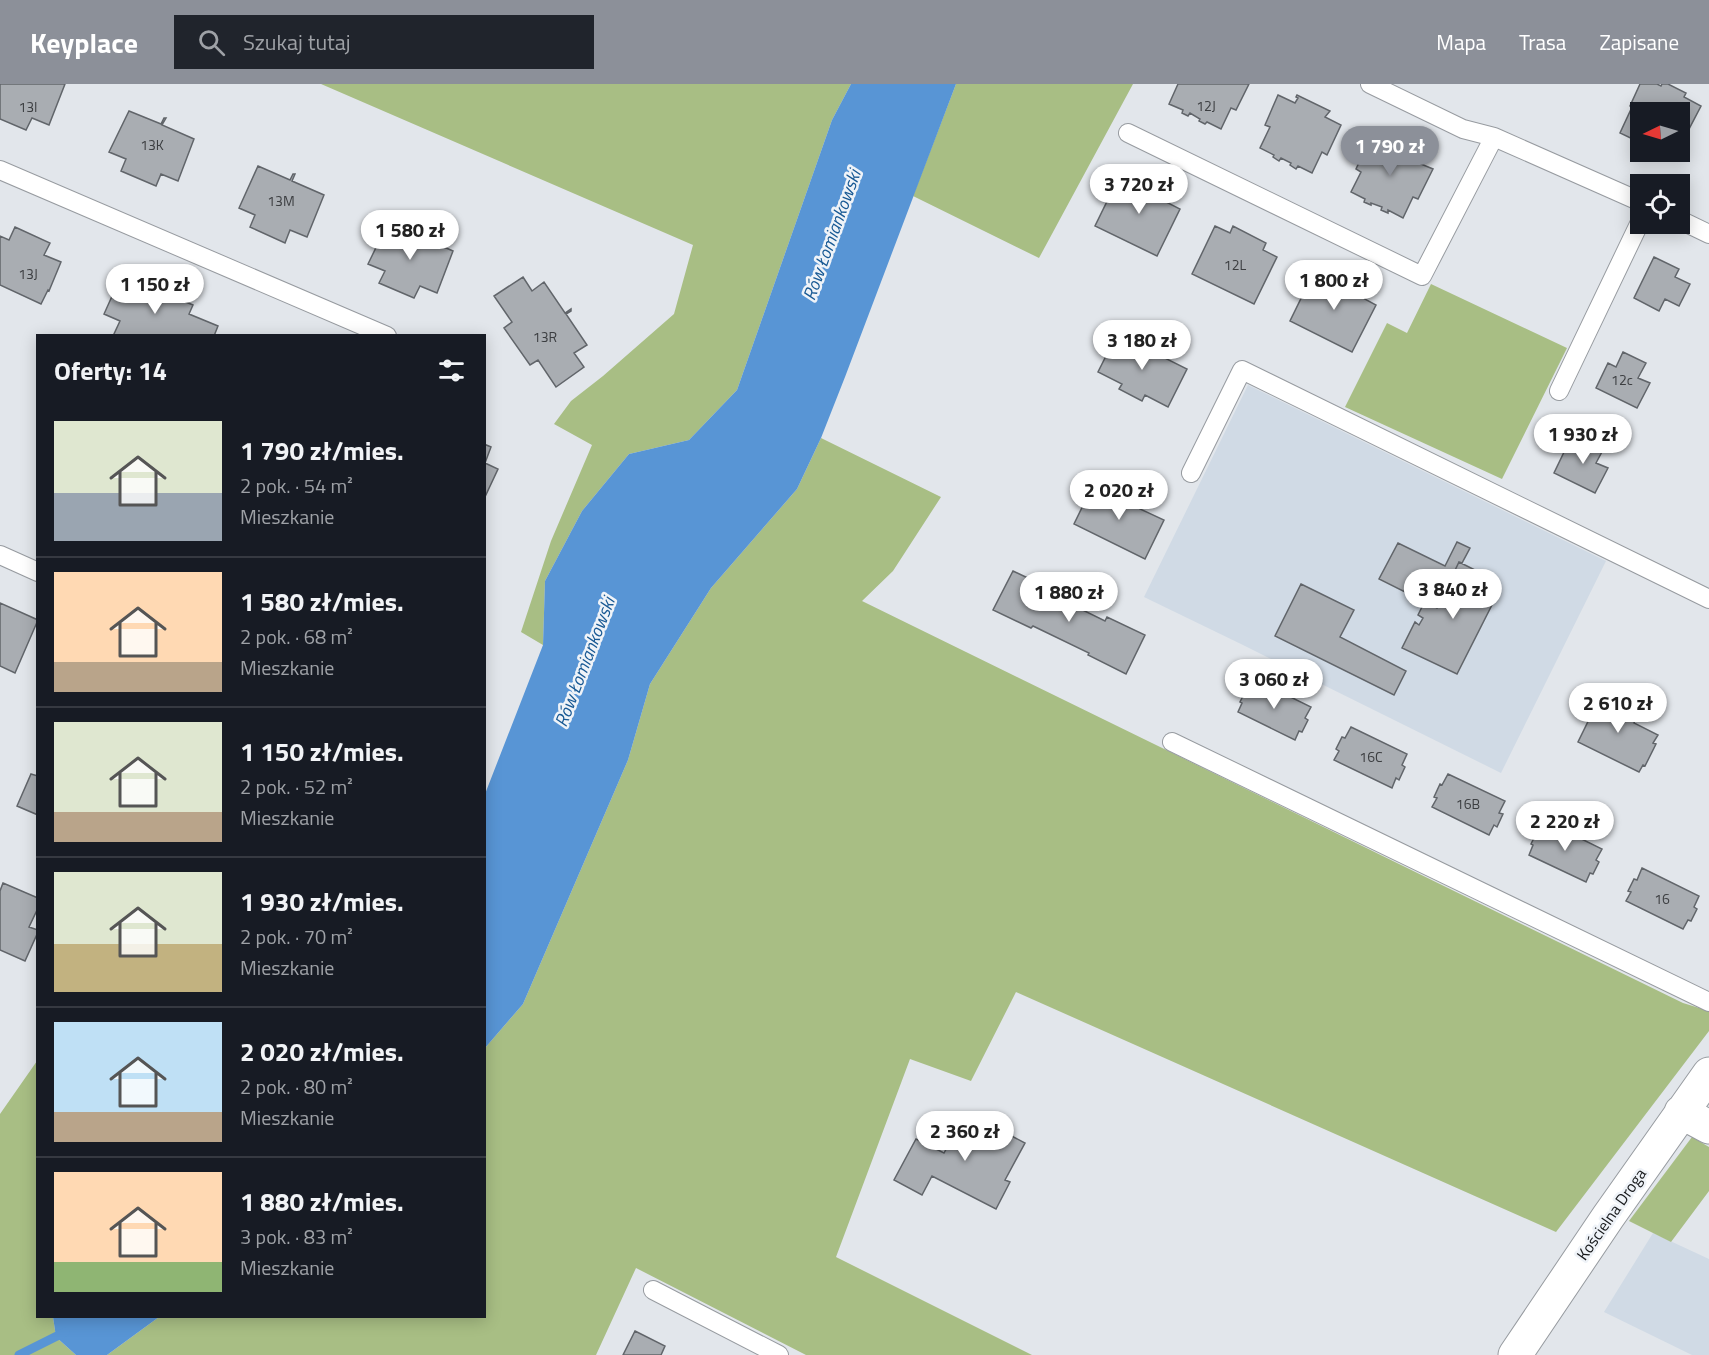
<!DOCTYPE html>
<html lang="pl">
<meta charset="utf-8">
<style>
body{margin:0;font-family:"Titillium Web",sans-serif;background:#20242c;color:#f1f3f6;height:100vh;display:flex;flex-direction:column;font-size:22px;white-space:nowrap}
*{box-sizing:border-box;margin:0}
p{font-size:20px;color:#9ea1a6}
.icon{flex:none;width:33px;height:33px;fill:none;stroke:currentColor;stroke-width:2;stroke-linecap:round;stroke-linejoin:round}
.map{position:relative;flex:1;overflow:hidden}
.sheet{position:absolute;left:36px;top:250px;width:450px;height:984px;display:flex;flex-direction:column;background:#171b24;border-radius:0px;box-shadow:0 3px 15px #0003}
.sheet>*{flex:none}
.needle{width:39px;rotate:265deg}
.buttons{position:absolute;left:1630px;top:18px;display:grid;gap:12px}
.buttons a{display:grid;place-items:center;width:60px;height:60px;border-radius:0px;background:#171b24;box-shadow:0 3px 15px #0003;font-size:30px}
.price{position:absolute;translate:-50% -51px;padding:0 14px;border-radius:21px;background:#fff;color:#222;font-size:20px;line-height:39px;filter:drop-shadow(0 2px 3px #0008)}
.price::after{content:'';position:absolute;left:50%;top:36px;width:18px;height:14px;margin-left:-9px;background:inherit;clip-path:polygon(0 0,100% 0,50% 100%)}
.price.on{background:#8c9099;color:#fff}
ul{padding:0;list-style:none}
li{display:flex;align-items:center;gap:18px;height:150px;padding:0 18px}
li+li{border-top:2px solid #363941}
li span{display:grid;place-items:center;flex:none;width:168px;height:120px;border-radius:0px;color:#555}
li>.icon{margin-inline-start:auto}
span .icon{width:72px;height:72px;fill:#fffc;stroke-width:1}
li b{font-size:26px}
h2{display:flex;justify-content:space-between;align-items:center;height:72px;padding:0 18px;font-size:26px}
header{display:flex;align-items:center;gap:36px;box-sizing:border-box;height:84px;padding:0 30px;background:#8c9099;color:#fff}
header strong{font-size:28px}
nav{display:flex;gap:33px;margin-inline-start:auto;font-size:21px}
.search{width:420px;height:54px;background:#20242c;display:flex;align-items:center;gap:15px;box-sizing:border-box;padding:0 21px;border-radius:0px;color:#9ea1a6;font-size:22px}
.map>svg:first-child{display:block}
.built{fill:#d0dae5}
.green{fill:#a8be84}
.water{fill:#5895d5}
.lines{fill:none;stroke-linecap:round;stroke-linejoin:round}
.stream{stroke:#5895d5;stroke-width:9}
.building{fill:#a9adb2;stroke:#61656a;stroke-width:1.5}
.service-casing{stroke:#979ba0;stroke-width:20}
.minor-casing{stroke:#979ba0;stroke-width:35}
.service{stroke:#fff;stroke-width:18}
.minor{stroke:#fff;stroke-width:33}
.labels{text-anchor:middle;stroke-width:5;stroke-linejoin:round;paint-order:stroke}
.number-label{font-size:14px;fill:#3c3e41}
.street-label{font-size:16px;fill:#17191b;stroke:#eff3f8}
.water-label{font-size:18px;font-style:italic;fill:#185994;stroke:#eff3f8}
</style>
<header>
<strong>Keyplace</strong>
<div class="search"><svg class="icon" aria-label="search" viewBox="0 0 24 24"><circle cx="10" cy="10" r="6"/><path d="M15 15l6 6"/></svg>Szukaj tutaj</div>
<nav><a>Mapa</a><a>Trasa</a><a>Zapisane</a></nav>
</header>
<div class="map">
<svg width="1709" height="1271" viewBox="0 0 1709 1271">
<rect width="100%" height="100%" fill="#e2e6eb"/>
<path class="built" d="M1248,301L1606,477L1501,689L1243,561L1144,513Z
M1653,1149L1709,1175V1271H1692L1604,1228Z"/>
<path class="green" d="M321,0H851L832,36L737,306L689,356L629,370L582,427L545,497L543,561L521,548L551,457L592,361L554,340L571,317L603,292L674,230L693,161Z
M956,0H1133L1039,174L913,112Z
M1431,200L1567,264L1502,395L1345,323L1387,239L1407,249Z
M821,354L941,413L893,487L862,517L1683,919L1709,927V947L1556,1148L1016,908L971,997L910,975L836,1173L1032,1271H806L636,1184L596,1271H107L159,1233H484L485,964L523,920L628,676L650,600L711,504L797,405Z
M37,977L38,1233H53L56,1253L76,1271H0V1030Z
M1692,1053L1709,1063V1107L1671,1158L1629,1137Z"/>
<path class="water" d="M851,0H956L845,293L821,354L797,405L711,504L650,600L628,676L523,920L485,964V710L543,561L545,497L582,427L629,370L689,356L737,306L832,36Z
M53,1233H159L107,1271H76L56,1253Z"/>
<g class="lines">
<path class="stream" d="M19,1271L65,1248"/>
</g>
<path class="building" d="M0,0H65L49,41L32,34L26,46L0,35Z
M1178,0H1249L1236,26L1231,24L1221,45L1207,38L1205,40L1199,37L1200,35L1190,29L1188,32L1182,29L1183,26L1169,20Z
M1640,0H1657L1661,2L1662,0H1668L1686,9L1684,13L1701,22L1689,45L1686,44L1680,57V28H1641V59L1620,49L1632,23L1630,22Z
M1278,11L1295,19L1298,14L1296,13L1297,11L1330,27L1325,33L1341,41L1327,71L1322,68L1312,89L1298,82L1296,85L1290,81L1291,79L1281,74L1279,77L1273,73L1274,71L1260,64L1270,43L1265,41Z
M129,27L161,40L164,34H166L162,41L194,55L178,97L161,90L156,102L121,87L126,75L109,68Z
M1370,55L1386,63L1388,56L1421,71L1416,78L1433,85L1418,115L1413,113L1403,134L1388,126V129L1381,126L1382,123L1371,119V121L1364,118L1365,115L1351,108L1361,88L1356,85Z
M258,82L290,96L293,90H295L292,97L324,111L307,153L290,146L285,159L250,143L255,131L239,124Z
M1118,95L1132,102L1136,95L1169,111L1166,118L1180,125L1157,172L1095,142Z
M388,139L420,152L422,146L424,147L421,153L453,167L437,209L420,202L414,214L379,199L385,187L368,180Z
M1215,142L1230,149L1233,142L1266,159L1263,166L1277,173L1254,220L1192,190Z
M15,143L50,159L44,171L61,178L49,207L48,206L41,220L0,201V152L9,156Z
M1654,173L1679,185L1675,193L1690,200L1679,222L1665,215L1659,227L1634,214Z
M1313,190L1327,197L1330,190L1364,206L1361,213L1376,221L1352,268L1290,237Z
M523,193L532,207L544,198L565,229L571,225V227L566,230L587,261L574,269L584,283L556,303L538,276L530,281L504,244L512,238L494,212Z
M118,199L148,211L151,204L193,221L189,230L218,242L214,252H118L114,250L120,237L104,230Z
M1117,250L1187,285L1168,323L1145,311L1142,317L1119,305L1122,300L1098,288Z
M1623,268L1646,279L1638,294L1650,299L1637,324L1596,304L1608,279L1616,283Z
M1581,353L1604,364L1596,379L1608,384L1595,409L1554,389L1566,364L1574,368Z
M484,360L491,363L485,379L498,385L484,415Z
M1093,401L1117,413L1119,408L1143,419L1140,425L1164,436L1145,475L1074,440Z
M1457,458L1470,464L1462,479L1459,478L1437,524L1379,495L1398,459L1445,482Z
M1459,478L1487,492L1484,497L1500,505L1457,590L1402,564L1415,538L1419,541L1423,534L1418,531L1425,517L1437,524Z
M1013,487L1051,505L1048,509L1105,537L1107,533L1145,551L1126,590L1088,571L1089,569L1033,542L1031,544L993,526Z
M1301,500L1354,526L1340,553L1406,587L1394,611L1275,552Z
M0,519L38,536L15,589L0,582Z
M1254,595L1311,623L1305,634L1308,636L1302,648L1299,647L1295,656L1238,628L1242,619L1240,618L1246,606L1248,607Z
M1602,609L1639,628L1634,639L1658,651L1653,659L1656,660L1645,682L1643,681L1639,688L1578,658Z
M1351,643L1407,670L1402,681L1405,683L1399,696L1396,694L1392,704L1334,676L1339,667L1336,665L1342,653L1345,654Z
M31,690L38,692V731L17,722Z
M1448,690L1505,717L1499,729L1503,730L1497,743L1494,741L1489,751L1432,723L1437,714L1434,713L1440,700L1442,701Z
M1545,737L1602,765L1596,776L1599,778L1593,790L1590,789L1586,798L1529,771L1533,761L1531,760L1537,748L1539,749Z
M1642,784L1699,812L1694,823L1697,825L1691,837L1688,836L1683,845L1626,817L1631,808L1628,807L1634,795L1637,796Z
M3,799L38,814V824L29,843L38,846V848L25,877L0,866V807Z
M966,1028L1025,1059L1005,1096L1010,1098L996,1125L932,1092L922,1111L894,1096L916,1055L944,1069Z
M635,1247L665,1262L661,1271H623Z"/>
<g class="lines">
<defs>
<path id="service" d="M1370,0L1463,45L1494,53L1641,118
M1128,49L1422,192L1494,53
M0,86L387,252
M1680,136L1709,150
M1559,307L1641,136
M1191,389L1242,286L1709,515
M0,471L38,488
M1172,658L1709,918
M653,1206L779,1271"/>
<path id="minor" d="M1681,1028L1709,1043
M1515,1271L1608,1133L1709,990"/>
</defs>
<use href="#service" class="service-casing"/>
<use href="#minor" class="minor-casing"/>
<use href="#service" class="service"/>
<use href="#minor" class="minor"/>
</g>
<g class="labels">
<g class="number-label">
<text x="1206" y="27">12J</text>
<text x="28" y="28">13I</text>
<text x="152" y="66">13K</text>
<text x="281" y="122">13M</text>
<text x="1235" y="186">12L</text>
<text x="28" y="195">13J</text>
<text x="545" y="258">13R</text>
<text x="1622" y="301">12c</text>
<text x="1371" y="678">16C</text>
<text x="1468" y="725">16B</text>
<text x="1662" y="820">16</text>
</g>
<g class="street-label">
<text transform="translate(1611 1130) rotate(-55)" y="6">Kościelna Droga</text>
</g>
<g class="water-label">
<text transform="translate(832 151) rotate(-70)" y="6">Rów Łomiankowski</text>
<text transform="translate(585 578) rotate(-69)" y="6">Rów Łomiankowski</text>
</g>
</g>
</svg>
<div class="buttons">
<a><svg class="needle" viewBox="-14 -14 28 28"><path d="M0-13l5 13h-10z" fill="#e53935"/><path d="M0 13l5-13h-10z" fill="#9ea1a6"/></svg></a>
<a><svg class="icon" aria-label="locate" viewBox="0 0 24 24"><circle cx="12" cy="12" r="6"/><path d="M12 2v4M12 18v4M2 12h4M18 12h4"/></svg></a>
</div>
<b class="price on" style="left:1390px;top:93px">1 790 zł</b>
<b class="price" style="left:1139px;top:131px">3 720 zł</b>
<b class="price" style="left:410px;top:177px">1 580 zł</b>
<b class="price" style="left:1334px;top:227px">1 800 zł</b>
<b class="price" style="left:155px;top:231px">1 150 zł</b>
<b class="price" style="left:1142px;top:287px">3 180 zł</b>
<b class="price" style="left:1583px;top:381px">1 930 zł</b>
<b class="price" style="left:1119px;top:437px">2 020 zł</b>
<b class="price" style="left:1453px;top:536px">3 840 zł</b>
<b class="price" style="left:1069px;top:539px">1 880 zł</b>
<b class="price" style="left:1274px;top:626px">3 060 zł</b>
<b class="price" style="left:1618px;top:650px">2 610 zł</b>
<b class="price" style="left:1565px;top:768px">2 220 zł</b>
<b class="price" style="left:965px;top:1078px">2 360 zł</b>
<section class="sheet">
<h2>Oferty: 14<svg class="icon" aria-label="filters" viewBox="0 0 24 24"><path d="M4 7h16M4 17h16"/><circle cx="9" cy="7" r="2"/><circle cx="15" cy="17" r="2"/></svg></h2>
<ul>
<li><span style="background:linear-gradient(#dfe7d0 60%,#9aa5b1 0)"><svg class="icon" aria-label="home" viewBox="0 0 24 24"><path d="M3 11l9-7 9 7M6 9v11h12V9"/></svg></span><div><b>1 790 zł/mies.</b><p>2 pok. · 54 m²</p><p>Mieszkanie</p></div></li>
<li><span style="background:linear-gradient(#ffd9b3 75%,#b9a48a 0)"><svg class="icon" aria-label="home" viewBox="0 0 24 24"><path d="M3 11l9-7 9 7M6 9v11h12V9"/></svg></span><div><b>1 580 zł/mies.</b><p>2 pok. · 68 m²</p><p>Mieszkanie</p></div></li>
<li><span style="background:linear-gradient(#dfe7d0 75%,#b9a48a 0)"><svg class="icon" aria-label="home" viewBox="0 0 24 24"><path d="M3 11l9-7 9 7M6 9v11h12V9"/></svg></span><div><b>1 150 zł/mies.</b><p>2 pok. · 52 m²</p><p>Mieszkanie</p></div></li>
<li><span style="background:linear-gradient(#dfe7d0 60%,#c2b280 0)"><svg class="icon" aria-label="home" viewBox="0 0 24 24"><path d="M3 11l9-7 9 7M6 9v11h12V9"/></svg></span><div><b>1 930 zł/mies.</b><p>2 pok. · 70 m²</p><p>Mieszkanie</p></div></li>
<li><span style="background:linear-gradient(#bfe0f5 75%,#b9a48a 0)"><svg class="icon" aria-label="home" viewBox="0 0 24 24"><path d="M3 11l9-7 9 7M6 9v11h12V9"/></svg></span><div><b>2 020 zł/mies.</b><p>2 pok. · 80 m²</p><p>Mieszkanie</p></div></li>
<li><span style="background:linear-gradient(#ffd9b3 75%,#8fb573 0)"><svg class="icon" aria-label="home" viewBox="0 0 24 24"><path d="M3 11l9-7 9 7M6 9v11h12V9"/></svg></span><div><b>1 880 zł/mies.</b><p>3 pok. · 83 m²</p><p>Mieszkanie</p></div></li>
</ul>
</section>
</div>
